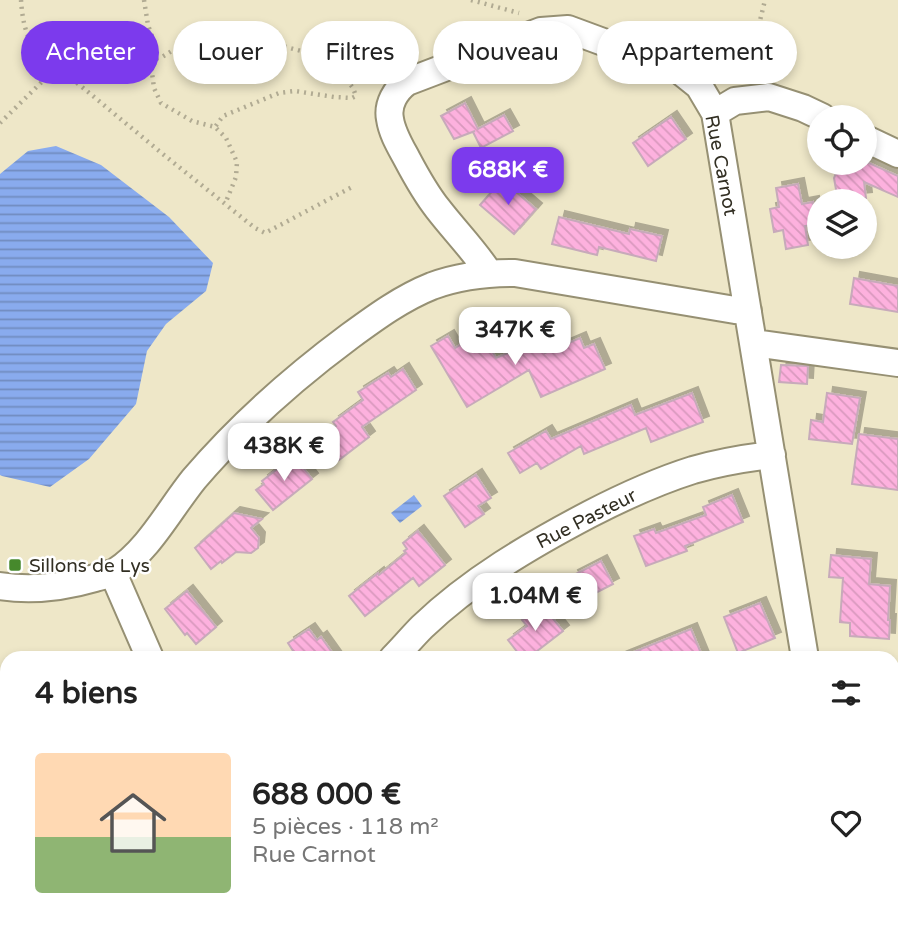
<!DOCTYPE html>
<html lang="fr">
<meta charset="utf-8">
<style>
body{margin:0;font-family:"Varela Round",sans-serif;background:#f6f6f6;color:#222;height:100vh;display:flex;flex-direction:column;font-size:26px;white-space:nowrap}
*{box-sizing:border-box;margin:0}
p{font-size:23px;color:#767676}
.icon{flex:none;width:38px;height:38px;fill:none;stroke:currentColor;stroke-width:2;stroke-linecap:round;stroke-linejoin:round}
.map{position:relative;flex:1;overflow:hidden}
.sheet{position:absolute;left:0px;top:651px;width:900px;height:275px;display:flex;flex-direction:column;background:#fff;border-radius:21px 21px 0 0;box-shadow:0 4px 10px #0003}
.sheet>*{flex:none}
.guide{position:absolute;left:21px;top:21px;width:858px;height:63px;display:flex;gap:14px}
.controls{position:absolute;left:807px;top:105px;display:grid;gap:14px}
.controls a{display:grid;place-items:center;width:70px;height:70px;border-radius:50%;background:#fff;box-shadow:0 4px 10px #0003;font-size:35px}
.price{position:absolute;translate:-50% -60px;padding:0 16px;border-radius:14px;background:#fff;color:#222;font-size:23px;line-height:46px;filter:drop-shadow(0 2px 4px #0008)}
.price::after{content:'';position:absolute;left:50%;top:42px;width:21px;height:16px;margin-left:-10px;background:inherit;clip-path:polygon(0 0,100% 0,50% 100%)}
.price.current{background:#7c3aed;color:#fff}
ul{padding:0;list-style:none}
li{display:flex;align-items:center;gap:21px;height:175px;padding:0 35px}
li span{display:grid;place-items:center;flex:none;width:196px;height:140px;border-radius:7px;color:#555}
li>.icon{margin-inline-start:auto}
span .icon{width:84px;height:84px;fill:#fffc;stroke-width:1}
li b{font-size:30px}
h2{display:flex;justify-content:space-between;align-items:center;height:84px;padding:0 35px;font-size:30px}
.tag{padding:0 24px;border-radius:32px;background:#fff;box-shadow:0 4px 10px #0003;font-size:24px;line-height:63px}
.tag.current{background:#7c3aed;color:#fff}
.map>svg:first-child{display:block}
.water{fill:url(#water-rules)}
.building{fill:url(#building-back-hatch);stroke:#c7aaba;stroke-width:2;filter:url(#shadow)}
.lines{fill:none;stroke-linecap:round;stroke-linejoin:round}
.minor-casing{stroke:#969073;stroke-width:30}
.path{stroke:#b1ab93;stroke-width:4.5;stroke-dasharray:2 5;stroke-linecap:butt}
.minor{stroke:#fff;stroke-width:26}
.poi-dot{fill:#46892c;stroke:#fff;stroke-width:2.5}
.labels{text-anchor:middle;stroke-width:5;stroke-linejoin:round;paint-order:stroke}
.street-label{font-size:19px;fill:#322f23;stroke:#fff}
.poi-label{font-size:19px;fill:#322f23;stroke:#fff;text-anchor:start}
</style>
<div class="map">
<svg width="898" height="925" viewBox="0 0 898 925">
<defs>
<pattern id="water-rules" width="6" height="5" patternUnits="userSpaceOnUse" patternTransform="scale(1.75)"><rect width="6" height="5" fill="#89abee"/><path d="M0 2.5h6" fill="none" stroke="#718cc0"/></pattern>
<pattern id="building-back-hatch" width="6" height="6" patternUnits="userSpaceOnUse" patternTransform="scale(1.75)"><rect width="6" height="6" fill="#fdb1de"/><path d="M-1 5l2 2M0 0l6 6M5-1l2 2" fill="none" stroke="#d999be"/></pattern>
<filter id="shadow"><feDropShadow dx="6" dy="-6" stdDeviation="0" flood-color="#0004"/></filter>
</defs>
<rect width="100%" height="100%" fill="#eee7c8"/>
<path class="water" d="M56,146L101,165L169,217L213,263L206,291L166,324L147,351L136,404L89,459L50,487L2,476L0,475V174L28,151Z
M414,495L422,506L400,523L391,513Z"/>
<path class="building" d="M465,103L478,129L504,115L513,131L481,148L473,132L475,131L454,139L441,116Z
M671,117L686,139L648,166L633,143Z
M819,163H869L898,176V197L864,182L866,198L838,201L834,178L837,171Z
M502,180L536,209L514,234L480,205Z
M798,184L802,204L813,202L817,224L805,226L808,245L786,249L783,230L774,232L770,209L779,207L776,188Z
M559,217L629,234L630,229L662,236L656,261L599,247L597,255L552,244Z
M854,278L898,286V312L850,304Z
M448,336L455,348L468,340L475,352L488,344L496,358L539,340L545,353L580,338L584,348L594,344L605,369L541,397L529,370L467,407L431,346Z
M781,365L808,366L807,384L779,382Z
M403,369L416,390L362,427L369,437L339,460L321,437L336,426L333,422L363,400L358,392L388,373L391,377Z
M692,393L703,422L651,442L646,428L584,454L581,446L541,469L537,463L520,473L508,453L546,431L551,439L631,405L635,415Z
M827,393L860,398L852,444L809,439L811,420L823,422Z
M859,434L898,439V490L852,484Z
M294,456L312,479L273,510L256,490L264,484L262,481Z
M476,475L491,498L478,506L484,514L465,527L444,496Z
M732,495L743,522L685,546L687,551L646,566L634,536L654,529L656,533L706,515L703,507Z
M234,513L262,519L251,528L259,538L258,548L251,553L236,552L222,563L221,561L211,569L195,548Z
M418,531L445,565L419,586L413,578L365,616L349,596L378,573L379,575L406,553L404,551L407,549L403,543Z
M831,555L871,559L869,584L890,586L888,620H890L889,639L850,636V623L840,622L843,578L829,577Z
M601,561L613,584L584,599L572,576Z
M187,591L216,627L196,644L187,633L185,635L165,609Z
M760,603L775,638L738,653L724,617Z
M542,605L563,631L528,658H522L508,640L527,626L522,620Z
M309,629L317,640L321,637L336,658H289L295,654L288,643Z
M691,629L703,658H622L621,657Z"/>
<g class="lines">
<defs>
<path id="minor" d="M715,113L735,101L769,97L803,108L822,117
M864,138L898,154
M489,273C474,250 455,231 438,209C426,194 416,176 407,159C400,146 392,133 390,119C387,104 396,90 407,82L541,31L568,29L679,70L699,86L715,113L805,658
M753,343L898,363
M113,573L150,658
M0,586C31,591 64,587 95,578C101,576 109,575 115,572C149,550 169,510 194,479C241,424 292,379 350,336C376,317 402,298 432,286C459,276 486,273 515,273L735,310L748,311
M393,658C403,648 412,637 422,627C471,580 531,545 590,514C623,497 658,481 693,470C718,463 746,458 772,455
M892,879H898
M259,919L262,925
M856,919L858,925
M79,925L98,919
M790,925L797,919"/>
</defs>
<use href="#minor" class="minor-casing"/>
<path class="path" d="M21,0C22,16 25,36 35,48L164,155L255,228L265,233L354,186
M144,0L148,25L154,42L151,65L154,88L161,103L192,121L215,127L226,138L237,162L236,177L225,204
M471,0L519,13
M764,74L757,33L765,0
M69,76L87,67L103,61L127,59L151,60L162,57L183,44L202,40L234,39L268,42L301,51L323,50L353,88L356,96L352,98L334,97L295,91L279,93L223,116L215,127
M0,123L57,67"/>
<use href="#minor" class="minor"/>
</g>
<rect class="poi-dot" x="8" y="558" width="14" height="14" rx="3.5"/>
<g class="labels">
<g class="street-label">
<text transform="translate(722 165) rotate(79)" y="7">Rue Carnot</text>
<text transform="translate(586 518) rotate(-27)" y="7">Rue Pasteur</text>
</g>
<g class="poi-label">
<text x="29" y="572">Sillons de Lys</text>
</g>
</g>
</svg>
<div class="controls">
<a><svg class="icon" aria-label="locate" viewBox="0 0 24 24"><circle cx="12" cy="12" r="6"/><path d="M12 2v4M12 18v4M2 12h4M18 12h4"/></svg></a>
<a><svg class="icon" aria-label="layers" viewBox="0 0 24 24"><path d="M12 4l9 5-9 5-9-5zM3 14l9 5 9-5"/></svg></a>
</div>
<b class="price current" style="left:508px;top:207px">688K €</b>
<b class="price" style="left:515px;top:367px">347K €</b>
<b class="price" style="left:284px;top:483px">438K €</b>
<b class="price" style="left:535px;top:633px">1.04M €</b>
<div class="guide">
<a class="tag current">Acheter</a>
<a class="tag">Louer</a>
<a class="tag">Filtres</a>
<a class="tag">Nouveau</a>
<a class="tag">Appartement</a>
</div>
<section class="sheet">
<h2>4 biens<svg class="icon" aria-label="filters" viewBox="0 0 24 24"><path d="M4 7h16M4 17h16"/><circle cx="9" cy="7" r="2"/><circle cx="15" cy="17" r="2"/></svg></h2>
<ul>
<li><span style="background:linear-gradient(#ffd9b3 60%,#8fb573 0)"><svg class="icon" aria-label="home" viewBox="0 0 24 24"><path d="M3 11l9-7 9 7M6 9v11h12V9"/></svg></span><div><b>688 000 €</b><p>5 pièces · 118 m²</p><p>Rue Carnot</p></div><svg class="icon" aria-label="heart" viewBox="0 0 24 24"><path d="M12 20l-8-8c-3-5 5-10 8-4 3-6 11-1 8 4z"/></svg></li>
</ul>
</section>
</div>
